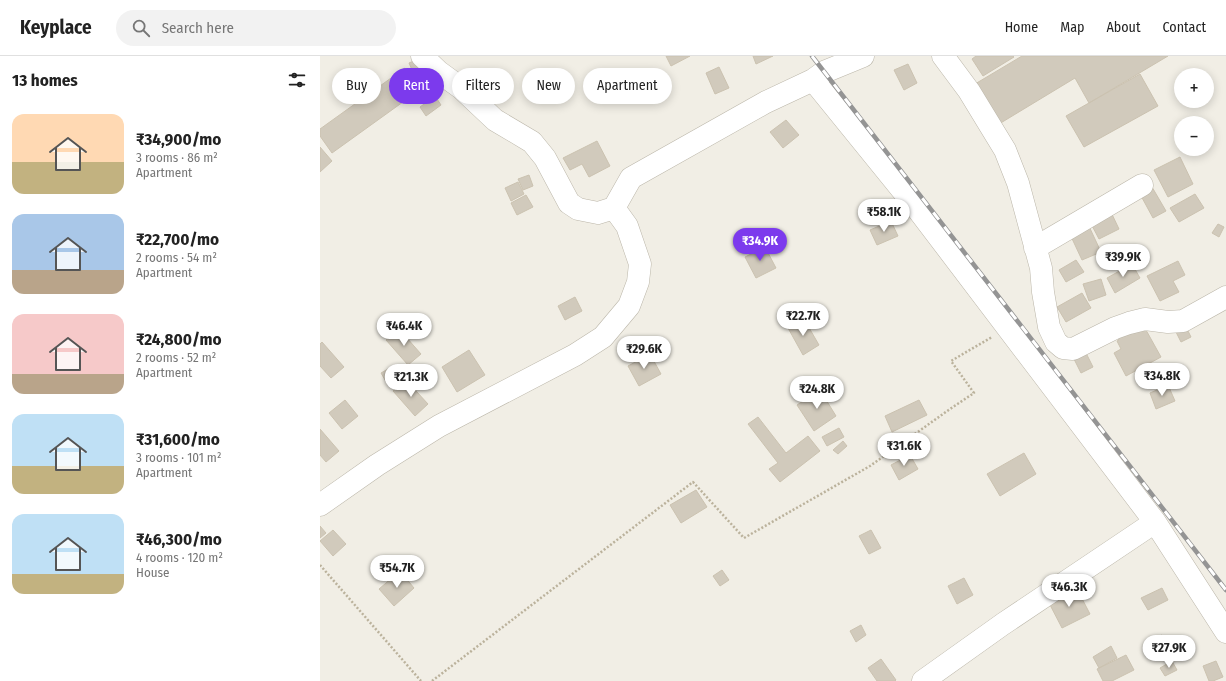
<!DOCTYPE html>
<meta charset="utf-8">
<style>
body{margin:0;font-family:"Fira Sans Condensed",sans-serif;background:#f2f2f2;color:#222;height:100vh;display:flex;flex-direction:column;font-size:15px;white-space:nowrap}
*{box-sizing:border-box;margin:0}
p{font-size:13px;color:#767676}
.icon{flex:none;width:22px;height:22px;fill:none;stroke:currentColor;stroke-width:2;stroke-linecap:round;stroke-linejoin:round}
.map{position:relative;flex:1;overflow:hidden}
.sheet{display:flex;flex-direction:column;background:#fff;width:320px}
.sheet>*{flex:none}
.guide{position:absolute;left:12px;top:12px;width:380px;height:36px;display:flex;gap:8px}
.controls{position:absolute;left:854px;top:12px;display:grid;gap:8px}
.controls a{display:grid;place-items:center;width:40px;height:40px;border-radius:50%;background:#fff;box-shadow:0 2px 10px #0003;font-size:20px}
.price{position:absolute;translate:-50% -34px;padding:0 9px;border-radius:14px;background:#fff;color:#222;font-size:13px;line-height:26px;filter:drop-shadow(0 1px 2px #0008)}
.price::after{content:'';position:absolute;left:50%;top:24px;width:12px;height:9px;margin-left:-6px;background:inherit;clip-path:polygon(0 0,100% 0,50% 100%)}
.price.on{background:#7c3aed;color:#fff}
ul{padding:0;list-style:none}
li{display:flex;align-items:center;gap:12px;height:100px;padding:0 12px}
li span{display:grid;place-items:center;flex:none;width:112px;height:80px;border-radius:12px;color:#555}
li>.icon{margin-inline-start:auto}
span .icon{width:48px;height:48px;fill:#fffc;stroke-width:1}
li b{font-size:17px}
h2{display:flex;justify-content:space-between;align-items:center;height:48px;padding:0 12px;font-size:17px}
.chip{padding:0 14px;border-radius:18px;background:#fff;box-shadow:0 2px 10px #0003;font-size:14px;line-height:36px}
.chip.on{background:#7c3aed;color:#fff}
header{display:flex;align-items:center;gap:24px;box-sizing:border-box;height:56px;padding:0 20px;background:#fff;border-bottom:1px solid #e0e0e0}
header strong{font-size:19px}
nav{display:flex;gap:22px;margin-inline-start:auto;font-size:14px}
.search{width:280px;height:36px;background:#f2f2f2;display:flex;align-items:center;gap:10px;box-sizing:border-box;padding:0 14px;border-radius:22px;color:#767676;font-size:15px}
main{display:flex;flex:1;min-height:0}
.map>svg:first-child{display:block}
.building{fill:#d1cabc;stroke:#cbc2b0}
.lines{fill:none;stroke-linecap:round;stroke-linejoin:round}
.minor-casing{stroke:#bbb6a9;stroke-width:23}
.path{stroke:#bbb29c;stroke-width:2.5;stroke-dasharray:2 2;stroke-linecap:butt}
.minor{stroke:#fff;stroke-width:22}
.rail-casing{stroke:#949494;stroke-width:4.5}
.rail{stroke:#fff;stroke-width:3;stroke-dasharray:9;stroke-linecap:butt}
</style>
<header>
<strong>Keyplace</strong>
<div class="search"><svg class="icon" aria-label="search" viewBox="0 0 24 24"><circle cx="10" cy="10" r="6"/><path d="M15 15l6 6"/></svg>Search here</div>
<nav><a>Home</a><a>Map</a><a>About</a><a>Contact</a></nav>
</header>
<main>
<section class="sheet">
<h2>13 homes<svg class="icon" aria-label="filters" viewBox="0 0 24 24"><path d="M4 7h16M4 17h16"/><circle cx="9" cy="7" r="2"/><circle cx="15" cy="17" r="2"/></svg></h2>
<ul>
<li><span style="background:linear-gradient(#ffd9b3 60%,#c2b280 0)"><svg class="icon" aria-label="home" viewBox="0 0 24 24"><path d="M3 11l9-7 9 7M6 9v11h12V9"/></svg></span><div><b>₹34,900/mo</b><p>3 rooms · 86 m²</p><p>Apartment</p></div></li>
<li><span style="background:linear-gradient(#a9c7e8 70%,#b9a48a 0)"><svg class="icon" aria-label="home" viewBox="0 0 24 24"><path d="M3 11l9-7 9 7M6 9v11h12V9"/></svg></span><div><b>₹22,700/mo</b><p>2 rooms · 54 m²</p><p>Apartment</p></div></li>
<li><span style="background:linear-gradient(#f6c9c9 75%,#b9a48a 0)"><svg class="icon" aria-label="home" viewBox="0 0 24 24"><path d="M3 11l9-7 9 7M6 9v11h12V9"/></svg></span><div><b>₹24,800/mo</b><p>2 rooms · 52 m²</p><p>Apartment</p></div></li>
<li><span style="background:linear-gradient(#bfe0f5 65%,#c2b280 0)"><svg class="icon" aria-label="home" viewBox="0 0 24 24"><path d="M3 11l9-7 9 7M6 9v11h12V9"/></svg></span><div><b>₹31,600/mo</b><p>3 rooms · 101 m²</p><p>Apartment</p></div></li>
<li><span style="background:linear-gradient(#bfe0f5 75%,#c2b280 0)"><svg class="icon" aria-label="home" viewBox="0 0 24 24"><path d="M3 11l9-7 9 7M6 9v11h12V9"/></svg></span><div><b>₹46,300/mo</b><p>4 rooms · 120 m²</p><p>House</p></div></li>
</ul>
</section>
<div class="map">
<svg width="906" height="625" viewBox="0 0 906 625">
<rect width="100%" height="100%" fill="#f1eee5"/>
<path class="building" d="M346,0H370L351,10Z
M433,0H453L436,8Z
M656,0H693L694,1L663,20L652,3Z
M702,0H848L769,47L755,22L679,68L655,28Z
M98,3L105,19L96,23L89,7Z
M588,8L597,27L584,34L574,14Z
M399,11L409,32L395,38L386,17Z
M85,12L101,33L12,97L0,80V73Z
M820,18L838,50L764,91L746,60Z
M115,40L121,49L106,60L100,51Z
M466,64L479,79L463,92L450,76Z
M277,85L290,110L269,121L262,108L250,114L243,102Z
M0,91L12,105L0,116Z
M860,101L873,128L848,141L834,114Z
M209,119L213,130L203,134L198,123Z
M198,126L204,138L191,145L185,132Z
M832,131L846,155L833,162L820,138Z
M875,138L884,152L859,166L850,152Z
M206,139L213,151L197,159L191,147Z
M789,152L799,173L779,183L768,162Z
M571,165L578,180L557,189L550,174Z
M767,166L781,196L762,204L748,174Z
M898,168L904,171L899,181L892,177Z
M445,191L456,212L436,222L425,201Z
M756,204L764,216L746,226L739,214Z
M858,205L865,219L853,225L859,236L840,245L827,220Z
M812,208L820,222L795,237L787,222Z
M781,223L786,239L769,245L763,228Z
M762,237L771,252L746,266L737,251Z
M255,241L262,255L245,264L238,250Z
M484,263L499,289L483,299L468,272Z
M821,265L841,301L806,320L794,297L801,293L797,285L799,284L795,278Z
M866,271L871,281L861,286L856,276Z
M79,273L101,298L88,309L66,284Z
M2,286L24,311L11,322L0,310V288Z
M149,294L165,319L137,336L122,311Z
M766,297L773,311L761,317L754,303Z
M330,298L341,318L319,330L308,310Z
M75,309L82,321L68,329L61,317Z
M86,324L108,348L95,360L73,335Z
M848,329L855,345L836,353L830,337Z
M500,334L516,360L494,375L477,349Z
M25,344L38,360L22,373L9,357Z
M599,344L607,359L572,376L565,360Z
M438,361L466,397L488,380L500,395L460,426L449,413L458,407L428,368Z
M519,372L524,381L507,390L502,381Z
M0,373L19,395L6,406L0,399Z
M523,385L527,390L518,398L513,394Z
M704,397L716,418L680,440L667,418Z
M590,399L598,413L579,424L571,409Z
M376,434L387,451L361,467L350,449Z
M0,470L6,477L0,482Z
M13,474L26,488L13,500L0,485Z
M551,474L561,492L549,498L539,480Z
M402,514L409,524L400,530L393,520Z
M80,515L94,532L74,550L59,533Z
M644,522L653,539L637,548L628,530Z
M756,531L770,558L742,572L728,545Z
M842,532L848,544L828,554L821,542Z
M541,569L546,579L536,586L530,575Z
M842,579L847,589L833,596L828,586Z
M791,590L797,602L779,612L773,601Z
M806,599L814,614L792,625H783L777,613Z
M561,603L576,624L575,625H557L548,612Z
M852,605L857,614L845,620L840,612Z
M896,605L903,621L893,625H889L883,610Z"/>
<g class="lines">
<defs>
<path id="minor" d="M102,0L119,16L141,32L175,64L212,86L225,102L249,147L258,153L278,157L294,152
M623,0L649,35L674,76L685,94L698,127L721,212L723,236L729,271L736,286L743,292L753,293L795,272L809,267L825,263L848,266L863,265L906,241
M493,24L596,151L835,466L906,576
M715,192L822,129
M0,449L57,409L119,370L255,299L283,281L309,250L318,226L320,208L307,170L294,152L311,122L446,46L493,24L504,16L543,0
M603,625L683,568L835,466"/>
</defs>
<use href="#minor" class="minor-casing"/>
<path class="path" d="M0,509L101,625
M112,625L373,426L424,482L550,410L630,353L654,337L631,305L672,281"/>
<use href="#minor" class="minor"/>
<defs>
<path id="rail" d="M492,0L906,534"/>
</defs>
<use href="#rail" class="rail-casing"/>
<use href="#rail" class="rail"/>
</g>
</svg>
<div class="controls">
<a>+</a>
<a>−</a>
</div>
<b class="price" style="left:564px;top:177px">₹58.1K</b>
<b class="price on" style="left:440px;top:206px">₹34.9K</b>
<b class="price" style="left:803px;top:222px">₹39.9K</b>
<b class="price" style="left:483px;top:281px">₹22.7K</b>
<b class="price" style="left:84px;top:291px">₹46.4K</b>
<b class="price" style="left:324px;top:314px">₹29.6K</b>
<b class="price" style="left:842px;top:341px">₹34.8K</b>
<b class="price" style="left:91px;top:342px">₹21.3K</b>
<b class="price" style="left:497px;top:354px">₹24.8K</b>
<b class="price" style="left:584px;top:411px">₹31.6K</b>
<b class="price" style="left:77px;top:533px">₹54.7K</b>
<b class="price" style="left:749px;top:552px">₹46.3K</b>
<b class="price" style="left:849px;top:613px">₹27.9K</b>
<div class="guide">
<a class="chip">Buy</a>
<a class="chip on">Rent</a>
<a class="chip">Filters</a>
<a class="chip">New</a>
<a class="chip">Apartment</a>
</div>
</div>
</main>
